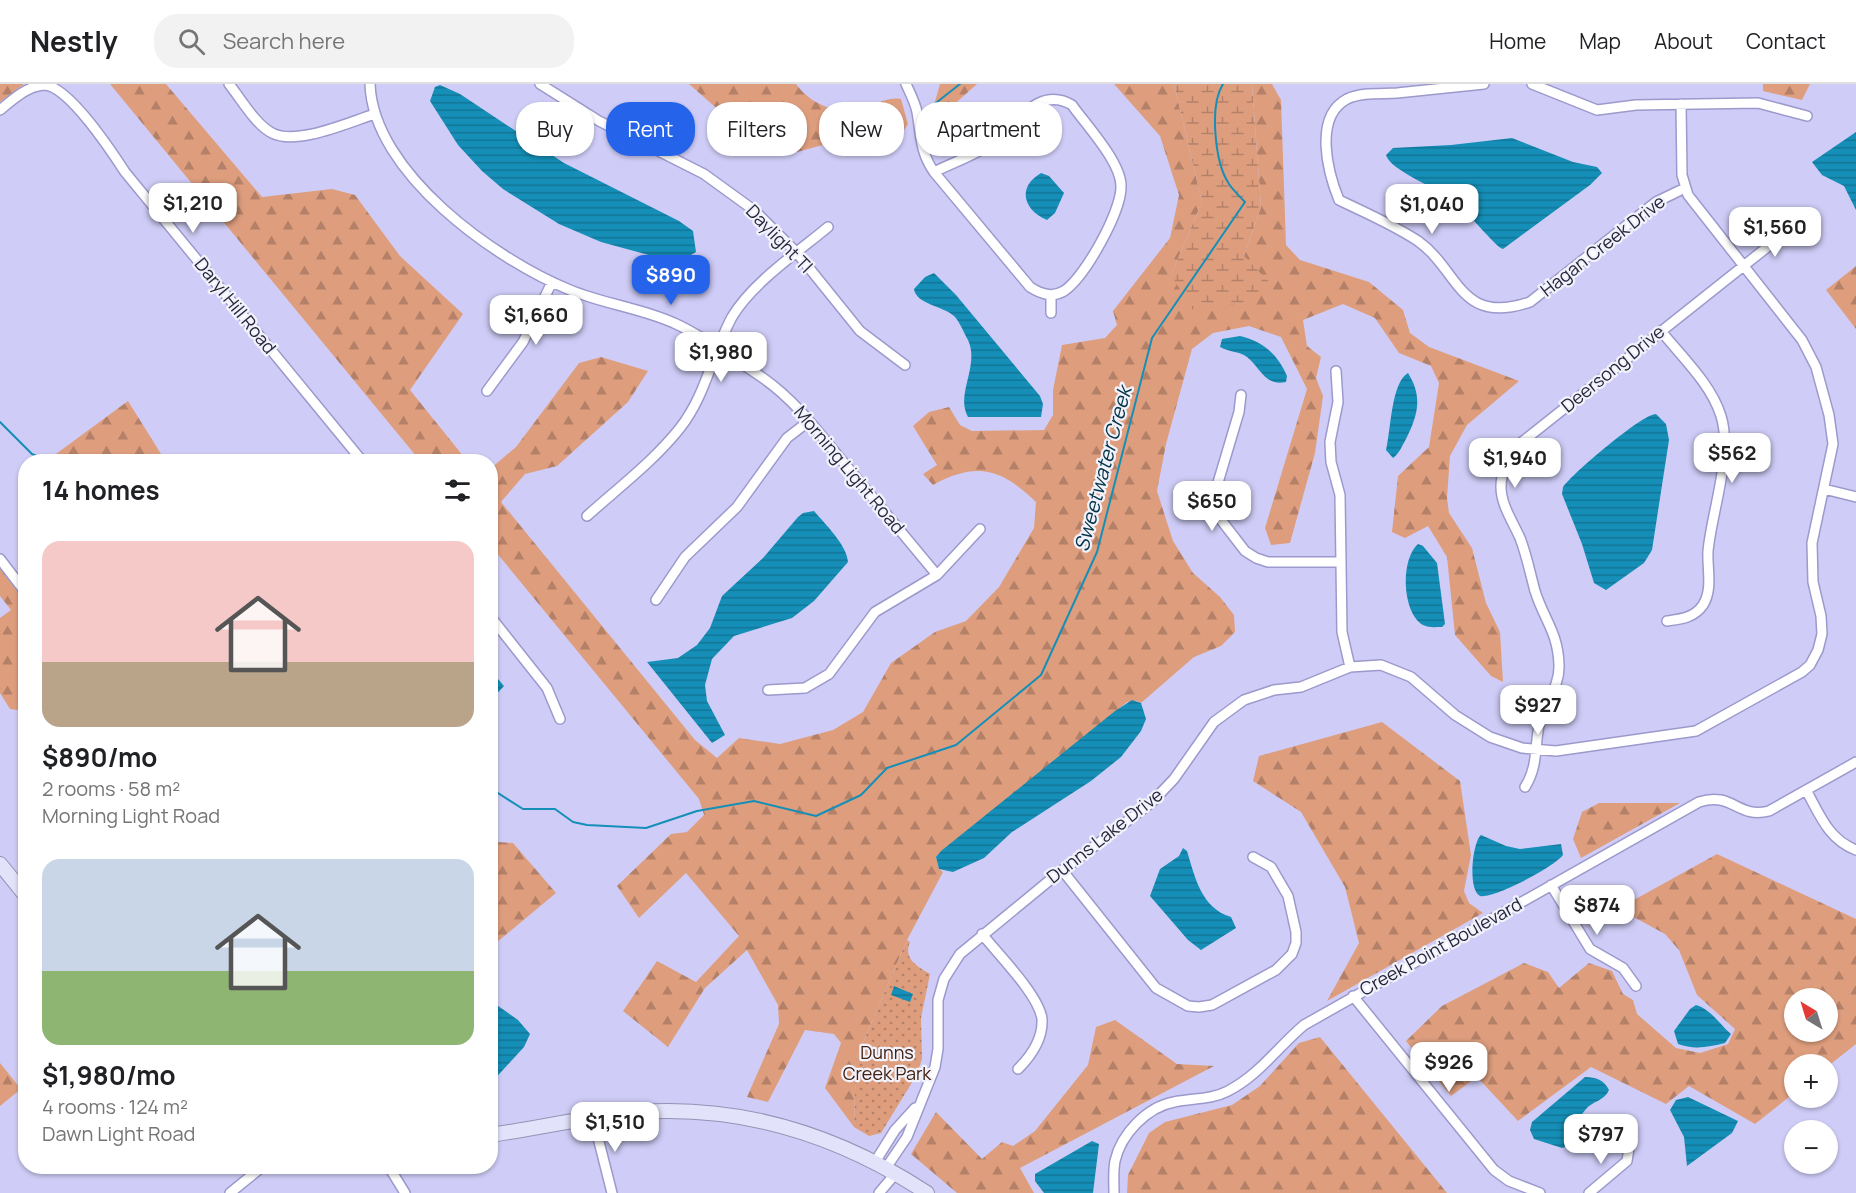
<!DOCTYPE html>
<meta charset="utf-8">
<style>
body{margin:0;font-family:Manrope,sans-serif;background:#f2f2f2;color:#202124;height:100vh;display:flex;flex-direction:column;font-size:22px;white-space:nowrap}
*{box-sizing:border-box;margin:0}
p{font-size:20px;color:#757577}
.icon{flex:none;width:33px;height:33px;fill:none;stroke:currentColor;stroke-width:2;stroke-linecap:round;stroke-linejoin:round}
.map{position:relative;flex:1;overflow:hidden}
.side{position:absolute;left:18px;top:370px;width:480px;height:720px;display:flex;flex-direction:column;background:#fff;border-radius:24px;box-shadow:0 2px 4px #0004}
.side>*{flex:none}
.hud{position:absolute;left:516px;top:18px;width:570px;height:54px;display:flex;gap:12px}
.needle{width:39px;rotate:322deg}
.tools{position:absolute;left:1784px;top:904px;display:grid;gap:12px}
.tools a{display:grid;place-items:center;width:54px;height:54px;border-radius:50%;background:#fff;box-shadow:0 2px 4px #0004;font-size:30px}
.price{position:absolute;translate:-50% -51px;padding:0 14px;border-radius:12px;background:#fff;color:#222;font-size:20px;line-height:39px;filter:drop-shadow(0 2px 3px #0008)}
.price::after{content:'';position:absolute;left:50%;top:36px;width:18px;height:14px;margin-left:-9px;background:inherit;clip-path:polygon(0 0,100% 0,50% 100%)}
.price.active{background:#2563eb;color:#fff}
ul{padding:0;list-style:none}
li{display:grid;align-content:center;gap:12px;height:318px;padding:0 24px}
li span{display:grid;place-items:center;height:186px;border-radius:18px;color:#555}
li>.icon{margin-inline-start:auto}
span .icon{width:108px;height:108px;fill:#fffc;stroke-width:1}
li b{font-size:26px}
h2{display:flex;justify-content:space-between;align-items:center;height:72px;padding:0 24px;font-size:26px}
.pill{padding:0 21px;border-radius:24px;background:#fff;box-shadow:0 2px 4px #0004;font-size:21px;line-height:54px}
.pill.active{background:#2563eb;color:#fff}
header{display:flex;align-items:center;gap:36px;box-sizing:border-box;height:84px;padding:0 30px;background:#fff;border-bottom:2px solid #e0e0e0}
header strong{font-size:28px}
nav{display:flex;gap:33px;margin-inline-start:auto;font-size:21px}
.search{width:420px;height:54px;background:#f2f2f2;display:flex;align-items:center;gap:15px;box-sizing:border-box;padding:0 21px;border-radius:24px;color:#757577;font-size:22px}
.map>svg:first-child{display:block}
.forest{fill:url(#forest-firs);fill-rule:evenodd}
.wetland{fill:url(#wetland-marsh)}
.park{fill:url(#park-dots)}
.water{fill:url(#water-rules)}
.lines{fill:none;stroke-linecap:round;stroke-linejoin:round}
.stream{stroke:#158fb7;stroke-width:2}
.street-casing{stroke:#9c99cc;stroke-width:12}
.primary-casing{stroke:#9493b5;stroke-width:16}
.street{stroke:#fff;stroke-width:9}
.primary{stroke:#e2e2fa;stroke-width:14}
.labels{text-anchor:middle;stroke-width:4.5;stroke-linejoin:round;paint-order:stroke}
.street-label{font-size:18px;fill:#27263a;stroke:#f2f2fc}
.park-label{font-size:18px;fill:#422110;stroke:#f2f2fc}
.water-label{font-size:20px;font-style:italic;fill:#023445;stroke:#f2f2fc}
</style>
<header>
<strong>Nestly</strong>
<div class="search"><svg class="icon" aria-label="search" viewBox="0 0 24 24"><circle cx="10" cy="10" r="6"/><path d="M15 15l6 6"/></svg>Search here</div>
<nav><a>Home</a><a>Map</a><a>About</a><a>Contact</a></nav>
</header>
<div class="map">
<svg width="1856" height="1109" viewBox="0 0 1856 1109">
<defs>
<pattern id="forest-firs" width="22" height="20" patternUnits="userSpaceOnUse" patternTransform="scale(1.5)"><rect width="22" height="20" fill="#de9e7e"/><path d="M5 1l3.5 6h-7zM16 11l3.5 6h-7z" fill="#b48168"/></pattern>
<pattern id="wetland-marsh" width="20" height="14" patternUnits="userSpaceOnUse" patternTransform="scale(1.5)"><rect width="20" height="14" fill="#de9e7e"/><path d="M1 5h8M5 5V1M11 12h8M15 12V8" fill="none" stroke="#b48168"/></pattern>
<pattern id="park-dots" width="8" height="8" patternUnits="userSpaceOnUse" patternTransform="scale(1.5)"><rect width="8" height="8" fill="#de9e7e"/><path d="M2 2h.1M6 6h.1" fill="none" stroke="#b48168" stroke-width="1.8" stroke-linecap="round"/></pattern>
<pattern id="water-rules" width="6" height="5" patternUnits="userSpaceOnUse" patternTransform="scale(1.5)"><rect width="6" height="5" fill="#158fb7"/><path d="M0 2.5h6" fill="none" stroke="#137596"/></pattern>
</defs>
<rect width="100%" height="100%" fill="#cfcdf7"/>
<path class="forest" d="M0,0H24L0,18Z
M110,0H166L262,113L332,105L355,111L400,172L463,230L410,306L468,378H421Z
M689,0H796C809,18 832,29 855,27C871,25 883,12 901,15L908,40L904,46L885,44L797,68L782,51H763L714,22Z
M940,0H977L949,25L934,21Z
M1114,0H1174L1202,118L1171,191L1244,172L1261,123L1252,0H1272L1281,16L1286,161L1300,176L1369,198L1403,226L1410,249L1429,263L1519,297L1467,341L1450,372L1447,414L1449,429L1472,464L1486,519L1500,548L1503,598L1491,592L1455,551L1447,473L1428,442L1405,454L1392,448L1398,392L1429,363L1439,299L1431,282L1399,269L1375,234L1343,220L1303,236L1307,262L1321,273L1316,294L1323,312L1315,369L1290,459L1271,461L1265,444L1307,305L1281,253L1249,242L1213,249L1192,265L1166,360L1157,407L1173,457L1193,489L1220,513L1234,531L1235,548L1221,562L1194,573L1141,619L1137,617L1127,618L936,773L939,785L943,788L907,856L856,975L854,1043L825,1004L841,959L834,950L805,946L768,1018L747,1013L779,940L778,921L747,866L705,904L668,963L623,927L657,877L696,898L739,852L686,789L639,834L617,802L671,750L687,748L704,731L699,715L491,462L490,385L516,363L579,279L601,273L648,287L628,318L557,382L525,390L501,418L695,656L717,674L739,654L780,660L833,646L863,628L891,579L935,548L966,537L999,503L1034,444L1036,418C1002,385 977,377 933,401L923,390L937,381L913,342L929,328L949,323L960,341L972,347L1044,346L1053,331V306L1062,261L1105,254L1117,241L1113,227L1170,154L1179,111L1160,52Z
M1763,0H1810L1802,16L1763,7Z
M1856,182V245L1826,206Z
M128,317L166,378H45Z
M0,484L25,516V627L10,625L0,609V534L11,526L0,512Z
M1382,638L1460,697L1471,771L1464,807L1469,819L1483,829L1327,917L1359,859L1345,803L1301,728L1253,697L1259,672Z
M1599,719H1680L1581,774L1573,755L1582,728Z
M491,749L498,758L513,759L556,809L491,863Z
M1717,770L1856,835V960L1827,983L1794,981V1009L1755,1040L1689,1002L1666,1020L1591,983L1518,1037L1477,993L1451,1012L1406,957L1442,922L1524,879L1548,888L1559,904L1589,879L1612,887L1623,910L1633,916L1637,930L1676,964L1700,969L1728,960L1735,945L1697,911L1679,866L1665,850L1628,830L1623,822ZM1794,915H1827V948H1794Z
M1115,936L1177,980L1214,982L1020,1084L1034,1109H957L911,1070L936,1028L982,1075L1002,1058L1013,1062L1035,1047L1088,981L1096,943Z
M1320,953L1447,1109H1127L1128,1091L1149,1049L1165,1038L1232,1021L1260,1002L1299,959Z
M0,979L21,1005L0,1022Z"/>
<path class="wetland" d="M1174,0H1252L1261,123L1244,172L1270,199L1242,219L1193,226L1171,191L1202,118Z"/>
<path class="park" d="M907,856L910,858C903,875 917,882 930,890L921,934L922,975L916,992L881,1049L869,1052L854,1043L856,975Z"/>
<path class="water" d="M440,1L460,10L564,79L679,137L693,147L696,168L684,175L667,176L601,158L559,140L503,105L482,87L458,61L430,17L435,3Z
M1856,48V126L1844,102L1822,91L1812,78Z
M1512,54L1573,78L1597,83L1602,89L1590,101L1503,165C1495,163 1465,124 1451,114C1436,104 1390,86 1386,71L1393,64L1451,61Z
M1041,89L1049,92L1064,109L1055,129L1047,136C1023,126 1017,103 1041,89Z
M934,189L956,211L1040,312L1043,320L1041,333H968C955,310 980,282 968,256C964,249 960,238 954,232C943,222 916,220 914,205L925,193Z
M1240,252C1263,257 1278,271 1287,292L1286,298C1265,303 1260,283 1247,273C1239,267 1228,268 1220,263L1222,255Z
M1408,289C1423,313 1418,331 1406,355C1402,362 1399,370 1393,374L1386,366C1391,346 1391,299 1408,289Z
M1656,330L1666,340L1669,356L1652,466L1644,479L1606,506L1594,499L1582,460L1562,410L1563,403C1572,390 1642,330 1656,330Z
M814,427C825,440 847,461 848,478L814,517L792,534L734,552L712,575L705,601L707,617L725,651L712,659L647,578L678,574L697,561L710,544L722,512L763,474L798,433L803,429Z
M1418,460L1423,462L1437,479L1445,540L1442,543C1435,543 1429,544 1423,541C1402,529 1400,476 1418,460Z
M491,587L504,602L491,616L490,587Z
M1132,616L1141,619L1146,635L1141,647L1121,673L1091,697L1012,748L984,774L953,788L939,785L936,773L941,767L1115,627Z
M1481,751L1506,762L1520,765L1561,760L1563,771C1554,783 1494,815 1480,812C1467,805 1473,757 1481,751Z
M1183,764L1187,767C1195,793 1201,824 1231,833L1236,844L1201,866L1188,856L1150,812L1160,785L1179,772Z
M894,902L913,910L910,918L891,911Z
M491,917L518,936L530,950L524,963L491,999Z
M1696,921C1712,926 1719,940 1731,950L1725,959C1709,963 1694,966 1678,960L1674,947L1690,925Z
M1585,993C1596,993 1604,996 1609,1006C1604,1017 1593,1017 1586,1025C1577,1035 1573,1049 1569,1062L1562,1064L1534,1055L1530,1046L1532,1038Z
M1688,1013L1738,1037L1732,1049L1687,1082L1684,1053L1670,1026L1676,1016Z
M1092,1057L1099,1060L1093,1109H1044L1035,1097V1090Z"/>
<g class="lines">
<path class="stream" d="M927,26L960,0
M0,338L32,370L51,378
M490,704L523,725H555L573,738L587,741L646,744L697,727L754,717L816,732L861,711L887,684L956,661L1041,591L1097,468L1152,254L1245,118C1239,112 1233,106 1229,100C1215,79 1209,22 1223,0"/>
<defs>
<path id="street" d="M229,0C241,15 255,40 272,49C297,62 349,38 375,30
M370,0C373,89 496,176 570,206C604,220 641,224 674,239C700,250 739,278 763,294C796,317 819,349 844,379C875,416 906,454 937,491
M540,0L599,37L704,90L755,127L797,169L860,247L905,281
M906,0C910,9 915,18 917,28C921,51 920,68 934,88L1030,203C1041,210 1052,214 1064,207C1085,193 1121,128 1121,103C1122,79 1086,41 1072,21C1037,0 1014,44 989,61C973,72 952,79 934,88
M1484,0C1455,3 1426,6 1397,9C1381,10 1362,8 1347,15C1313,33 1328,89 1339,116C1366,129 1394,141 1418,157C1460,187 1459,242 1530,218L1656,118L1685,104
M1532,0L1597,26L1636,21L1758,19L1807,32
M0,26C12,16 27,2 44,1C68,1 112,68 125,88L363,378
M1051,229V211
M1661,247C1682,273 1711,300 1721,332C1733,371 1712,426 1708,467C1707,485 1713,505 1703,521C1694,534 1681,535 1667,537
M1336,287L1338,318L1330,358L1331,378L1340,411L1342,548L1350,583
M487,307L523,258L552,198
M1241,311L1239,328L1214,412L1218,432L1245,467L1256,474L1268,478H1341
M1824,405L1856,413
M587,432C618,404 654,377 680,344C706,311 712,270 732,233C752,199 798,168 828,143
M0,475L26,509
M656,516L685,473L737,423L787,354L809,337
M490,532L547,604L560,635
M768,606L805,604L829,590L875,528L937,491L980,445
M1525,703C1539,681 1534,660 1540,637C1545,617 1560,603 1559,581C1558,548 1544,536 1535,507C1530,489 1527,472 1520,454C1513,438 1501,421 1501,403C1501,385 1510,370 1522,358L1785,149L1798,147
M1806,706C1820,731 1828,755 1856,766
M1062,786L1156,904L1188,922L1199,923L1212,921L1276,886L1292,870L1296,859V848L1288,812L1271,783L1253,773
M1551,801L1590,865L1623,884L1636,902
M982,850C997,869 1039,911 1042,935C1043,954 1031,972 1018,985
M1353,912L1494,1086L1509,1097L1540,1109
M593,1034L612,1109
M875,1078L895,1046L915,1024
M389,1083L405,1109
M886,1084L907,1053L935,983L938,965V916L944,895L960,870L1050,796L1151,719L1174,695L1214,638L1244,616L1274,606L1301,603L1350,583L1381,581L1411,593L1455,631L1490,653L1522,664L1556,667L1696,647L1802,588L1810,581L1818,566L1822,550L1821,532L1813,498L1812,459L1833,360L1829,331L1816,283L1802,256L1688,111L1682,91L1681,20
M230,1109L262,1083
M879,1109L896,1089
M1114,1109C1114,1099 1113,1087 1115,1077C1121,1050 1147,1023 1174,1018C1192,1014 1211,1016 1228,1007C1259,991 1278,963 1304,941L1699,718C1733,707 1737,735 1769,727L1856,678
M1589,1109L1627,1077L1629,1064"/>
<path id="primary" d="M0,780L26,812
M490,1051C540,1044 589,1032 639,1028C743,1021 840,1052 927,1109"/>
</defs>
<use href="#street" class="street-casing"/>
<use href="#primary" class="primary-casing"/>
<use href="#street" class="street"/>
<use href="#primary" class="primary"/>
</g>
<g class="labels">
<g class="street-label">
<text transform="translate(779 155) rotate(46)" y="6">Daylight Tl</text>
<text transform="translate(1603 162) rotate(-38)" y="6">Hagan Creek Drive</text>
<text transform="translate(235 222) rotate(51)" y="6">Daryl Hill Road</text>
<text transform="translate(1613 285) rotate(-39)" y="6">Deersong Drive</text>
<text transform="translate(849 386) rotate(50)" y="6">Morning Light Road</text>
<text transform="translate(1105 752) rotate(-38)" y="6">Dunns Lake Drive</text>
<text transform="translate(1441 863) rotate(-29)" y="6">Creek Point Boulevard</text>
</g>
<g class="park-label">
<text x="887" y="975">Dunns<tspan x="887" dy="21">Creek Park</tspan></text>
</g>
<g class="water-label">
<text transform="translate(1103 385) rotate(-75)" y="7">Sweetwater Creek</text>
</g>
</g>
</svg>
<div class="tools">
<a><svg class="needle" viewBox="-14 -14 28 28"><path d="M0-13l5 13h-10z" fill="#e53935"/><path d="M0 13l5-13h-10z" fill="#757577"/></svg></a>
<a>+</a>
<a>−</a>
</div>
<b class="price" style="left:193px;top:150px">$1,210</b>
<b class="price" style="left:1432px;top:151px">$1,040</b>
<b class="price" style="left:1775px;top:174px">$1,560</b>
<b class="price active" style="left:671px;top:222px">$890</b>
<b class="price" style="left:536px;top:262px">$1,660</b>
<b class="price" style="left:721px;top:299px">$1,980</b>
<b class="price" style="left:1732px;top:400px">$562</b>
<b class="price" style="left:1515px;top:405px">$1,940</b>
<b class="price" style="left:1212px;top:448px">$650</b>
<b class="price" style="left:1538px;top:652px">$927</b>
<b class="price" style="left:1597px;top:852px">$874</b>
<b class="price" style="left:1449px;top:1009px">$926</b>
<b class="price" style="left:615px;top:1069px">$1,510</b>
<b class="price" style="left:1601px;top:1081px">$797</b>
<div class="hud">
<a class="pill">Buy</a>
<a class="pill active">Rent</a>
<a class="pill">Filters</a>
<a class="pill">New</a>
<a class="pill">Apartment</a>
</div>
<section class="side">
<h2>14 homes<svg class="icon" aria-label="filters" viewBox="0 0 24 24"><path d="M4 7h16M4 17h16"/><circle cx="9" cy="7" r="2"/><circle cx="15" cy="17" r="2"/></svg></h2>
<ul>
<li><span style="background:linear-gradient(#f6c9c9 65%,#b9a48a 0)"><svg class="icon" aria-label="home" viewBox="0 0 24 24"><path d="M3 11l9-7 9 7M6 9v11h12V9"/></svg></span><div><b>$890/mo</b><p>2 rooms · 58 m²</p><p>Morning Light Road</p></div></li>
<li><span style="background:linear-gradient(#c9d6e8 60%,#8fb573 0)"><svg class="icon" aria-label="home" viewBox="0 0 24 24"><path d="M3 11l9-7 9 7M6 9v11h12V9"/></svg></span><div><b>$1,980/mo</b><p>4 rooms · 124 m²</p><p>Dawn Light Road</p></div></li>
</ul>
</section>
</div>
